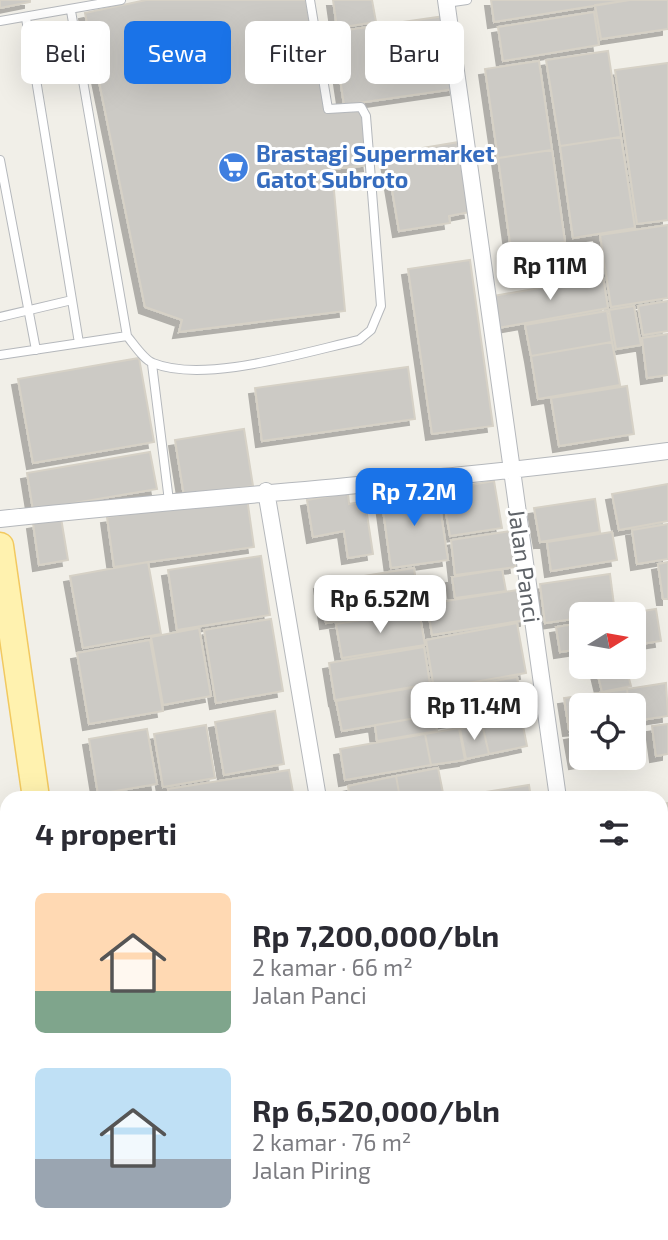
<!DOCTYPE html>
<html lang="id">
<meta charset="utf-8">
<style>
body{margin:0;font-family:"Exo 2",sans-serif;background:#f2f2f3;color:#2b2b33;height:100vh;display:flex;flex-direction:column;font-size:26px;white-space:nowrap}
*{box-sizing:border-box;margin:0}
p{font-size:23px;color:#7c7c81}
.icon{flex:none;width:38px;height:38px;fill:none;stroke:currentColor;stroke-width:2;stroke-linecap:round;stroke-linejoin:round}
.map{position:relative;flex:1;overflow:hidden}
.panel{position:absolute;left:0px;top:791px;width:668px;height:450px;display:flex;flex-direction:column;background:#fff;border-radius:21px 21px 0 0;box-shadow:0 7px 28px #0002}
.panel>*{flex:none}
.guide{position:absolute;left:21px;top:21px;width:626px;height:63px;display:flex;gap:14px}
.needle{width:46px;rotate:79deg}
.fabs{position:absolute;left:569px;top:602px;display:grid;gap:14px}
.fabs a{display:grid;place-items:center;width:77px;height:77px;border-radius:10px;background:#fff;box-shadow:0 7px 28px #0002;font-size:35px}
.price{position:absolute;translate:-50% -60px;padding:0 16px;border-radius:14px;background:#fff;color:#222;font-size:23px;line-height:46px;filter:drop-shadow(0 2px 4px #0008)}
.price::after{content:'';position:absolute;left:50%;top:42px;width:21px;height:16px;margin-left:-10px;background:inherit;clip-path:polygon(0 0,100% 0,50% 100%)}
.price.on{background:#1a73e8;color:#fff}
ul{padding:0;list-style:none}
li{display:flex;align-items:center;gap:21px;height:175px;padding:0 35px}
li span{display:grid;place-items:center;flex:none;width:196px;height:140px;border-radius:10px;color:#555}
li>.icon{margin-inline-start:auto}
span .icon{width:84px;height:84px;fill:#fffc;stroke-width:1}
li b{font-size:30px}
h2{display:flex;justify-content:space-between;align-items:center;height:84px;padding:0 35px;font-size:30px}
.tag{padding:0 24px;border-radius:10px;background:#fff;box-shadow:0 7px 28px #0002;font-size:24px;line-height:63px}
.tag.on{background:#1a73e8;color:#fff}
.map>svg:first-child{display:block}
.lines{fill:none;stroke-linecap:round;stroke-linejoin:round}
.stream{stroke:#aadaff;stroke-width:6}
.building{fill:#cccac5;stroke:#d6d1c6;stroke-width:2;filter:url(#shadow)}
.lane-casing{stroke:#b5b8bc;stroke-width:10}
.street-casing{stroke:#b5b8bc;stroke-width:18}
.primary-casing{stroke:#f2c960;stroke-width:29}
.lane{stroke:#fff;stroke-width:8}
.street{stroke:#fff;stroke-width:16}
.primary{stroke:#fff2af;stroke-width:26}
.labels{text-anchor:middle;stroke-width:6;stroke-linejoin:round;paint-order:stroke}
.shop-label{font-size:23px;font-weight:bold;fill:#366cbe;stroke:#fff;text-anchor:start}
.street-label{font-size:23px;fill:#5f6368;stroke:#fff}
</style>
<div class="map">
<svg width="668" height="1240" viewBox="0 0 668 1240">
<defs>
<filter id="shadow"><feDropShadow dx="-6" dy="6" stdDeviation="0" flood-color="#0004"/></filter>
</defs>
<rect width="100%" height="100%" fill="#f1efe8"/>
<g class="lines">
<path class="stream" d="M667,1240L668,1239"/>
</g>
<path class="building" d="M0,0H30V2L0,8Z
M146,0H306L326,113L362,109L369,165L332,169L345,311L179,332L182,320L145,307L85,13Z
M333,0H372L376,22L337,28Z
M491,0H630L494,22Z
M630,0H668V29L601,39L595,5Z
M594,12L599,45L503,61L498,27Z
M445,16L455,89L344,105L333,32Z
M608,51L621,137L560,146L546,60Z
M539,61L552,150L498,158L485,69Z
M668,63V220L637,224L615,70Z
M621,137L635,228L573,238L560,146Z
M459,142L470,212L449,216L450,223L399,231L386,154Z
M552,150L565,242L511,250L498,158Z
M668,225V298L611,307L600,235Z
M470,260L493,426L432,434L408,269Z
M603,277L608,308L498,328L493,296Z
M668,301V331L643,335L638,306Z
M634,306L641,345L616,349L609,310Z
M607,311L612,342L531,356L525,325Z
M668,334V375L647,378L642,338Z
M612,342L620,385L538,399L531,356Z
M139,358L154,442L33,463L18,379Z
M408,367L415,419L262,441L255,388Z
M627,386L634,434L559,446L551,398Z
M244,429L253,486L184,496L175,440Z
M150,452L157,489L33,510L27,473Z
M494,481L502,528L450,536L442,490Z
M668,484V521L619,530L612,494Z
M437,487L448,560L391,568L381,495Z
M348,493L349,504L365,501L373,554L348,558L344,531L313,537L307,500Z
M247,498L254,547L114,567L107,517Z
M595,499L600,532L540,542L534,508Z
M61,518L68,560L39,565L33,523Z
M668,524V559L637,564L632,530Z
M511,531L516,567L455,575L451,540Z
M612,532L617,560L551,571L547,542Z
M261,556L270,615L177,630L168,570Z
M148,562L161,634L83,648L70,576Z
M668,562V599H663L658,564Z
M414,568L420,608L326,623L320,583Z
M502,569L506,591L455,598L452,577Z
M610,574L615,613L581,614V618L545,623L540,584Z
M524,589L526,620L432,635L427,604Z
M656,609L661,641L634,645V614H624Z
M419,611L425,645L342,658L336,624Z
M271,619L283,691L216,703L204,630Z
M517,623L526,673L434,689L426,640Z
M581,623V649L560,652L556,627Z
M199,628L211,696L163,705L151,637Z
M150,640L163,711L89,724L77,653Z
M424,647L430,684L335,700L329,663Z
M596,667H626L631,686L602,692Z
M517,677L523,709L440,723L434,692Z
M666,683L668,716L634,721V705H629L627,689Z
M429,685L434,715L342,731L336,701Z
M627,689L629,705H581V729L569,730L564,698Z
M275,711L284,764L224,775L215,722Z
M434,715L437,731L377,741L375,725Z
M521,716L527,746L489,754L482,724Z
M637,722L642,752L634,754V723Z
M482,724L489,754L466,759L460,729Z
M668,724V754L656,756L652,726Z
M206,725L215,778L163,787L154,734Z
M459,728L465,760L431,765L425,734Z
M147,729L157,784L98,794L89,739Z
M581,732V758H609L575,763L570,734Z
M425,734L431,765L345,780L340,749Z
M438,768L444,798H400L396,776Z
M289,770L294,798H169L168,789Z
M396,776L400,798H350L348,786Z
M529,785L531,798H448Z
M164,793L165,798H132Z
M668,803V834L663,835L662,804Z
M668,840V893L662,894V841Z
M668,895V933L662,934V896Z
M668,941V961L662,962V942Z
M668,974V1010L662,1011V975Z
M668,1012V1031L665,1032L662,1013Z
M668,1056V1098L662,1099V1058Z
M664,1106L668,1138L662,1139V1107Z
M668,1140V1175L662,1176V1141Z
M668,1176V1196L662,1197V1177Z
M0,1190L8,1234L0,1235Z
M668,1198V1217L662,1218V1199Z
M163,1234H255L256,1240H164Z
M256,1234H280L281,1240H257Z
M280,1234H304L305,1240H281Z
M305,1234H322L323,1240H306Z
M323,1234H367L368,1240H324Z
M408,1234H452L454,1240H409Z
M452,1234H488L489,1240H454Z
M545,1234H579L580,1240H546Z"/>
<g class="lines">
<defs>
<path id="lane" d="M446,3L467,0
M71,11L127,336C133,343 144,360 153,363C204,384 305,352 359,340L371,330L381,306L366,116L361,107L328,109L310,0
M26,18L79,343
M0,21L121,0
M0,160L36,350
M0,317L72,300
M0,355L127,336
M152,364L169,501"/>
<path id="street" d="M446,0L558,798
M266,491L318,798
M0,519C223,495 446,481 668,451
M377,1234L378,1240
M629,1234L630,1240
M653,1240L660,1234"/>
<path id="primary" d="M0,546L36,798
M0,857L7,906
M58,1234L59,1240
M98,1234L99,1240"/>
</defs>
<use href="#lane" class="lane-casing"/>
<use href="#street" class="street-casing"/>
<use href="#primary" class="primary-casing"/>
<use href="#lane" class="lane"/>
<use href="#street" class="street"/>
<use href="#primary" class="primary"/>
</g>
<defs>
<symbol id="supermarket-disc" viewBox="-11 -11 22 22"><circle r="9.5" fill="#3f7fe0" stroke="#fff"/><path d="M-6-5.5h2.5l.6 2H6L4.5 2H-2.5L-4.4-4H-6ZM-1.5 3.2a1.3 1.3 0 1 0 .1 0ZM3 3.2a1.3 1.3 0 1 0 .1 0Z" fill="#fff"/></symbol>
</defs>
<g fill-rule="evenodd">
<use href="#supermarket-disc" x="216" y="150" width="35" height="35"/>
</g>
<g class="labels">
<g class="shop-label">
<text x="256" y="162">Brastagi Supermarket<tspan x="256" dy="26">Gatot Subroto</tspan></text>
</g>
<g class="street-label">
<text transform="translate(524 566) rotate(82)" y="8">Jalan Panci</text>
</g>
</g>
</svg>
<div class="fabs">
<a><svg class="needle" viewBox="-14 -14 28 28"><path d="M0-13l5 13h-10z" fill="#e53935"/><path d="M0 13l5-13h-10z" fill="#7c7c81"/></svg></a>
<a><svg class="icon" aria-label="locate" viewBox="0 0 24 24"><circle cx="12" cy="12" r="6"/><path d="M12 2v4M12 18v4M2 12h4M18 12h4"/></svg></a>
</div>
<b class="price" style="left:550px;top:302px">Rp 11M</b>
<b class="price on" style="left:414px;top:528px">Rp 7.2M</b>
<b class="price" style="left:380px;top:635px">Rp 6.52M</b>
<b class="price" style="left:474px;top:742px">Rp 11.4M</b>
<div class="guide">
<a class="tag">Beli</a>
<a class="tag on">Sewa</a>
<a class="tag">Filter</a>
<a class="tag">Baru</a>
</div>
<section class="panel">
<h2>4 properti<svg class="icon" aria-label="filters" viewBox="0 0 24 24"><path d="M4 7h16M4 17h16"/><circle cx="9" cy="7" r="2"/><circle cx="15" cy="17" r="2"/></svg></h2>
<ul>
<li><span style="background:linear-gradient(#ffd9b3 70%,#7fa58c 0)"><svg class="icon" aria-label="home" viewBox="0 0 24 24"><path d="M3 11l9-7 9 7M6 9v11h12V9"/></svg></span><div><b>Rp 7,200,000/bln</b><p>2 kamar · 66 m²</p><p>Jalan Panci</p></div></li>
<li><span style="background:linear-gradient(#bfe0f5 65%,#9aa5b1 0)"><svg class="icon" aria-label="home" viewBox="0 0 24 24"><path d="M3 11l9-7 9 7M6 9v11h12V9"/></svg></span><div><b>Rp 6,520,000/bln</b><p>2 kamar · 76 m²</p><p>Jalan Piring</p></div></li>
</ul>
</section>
</div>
